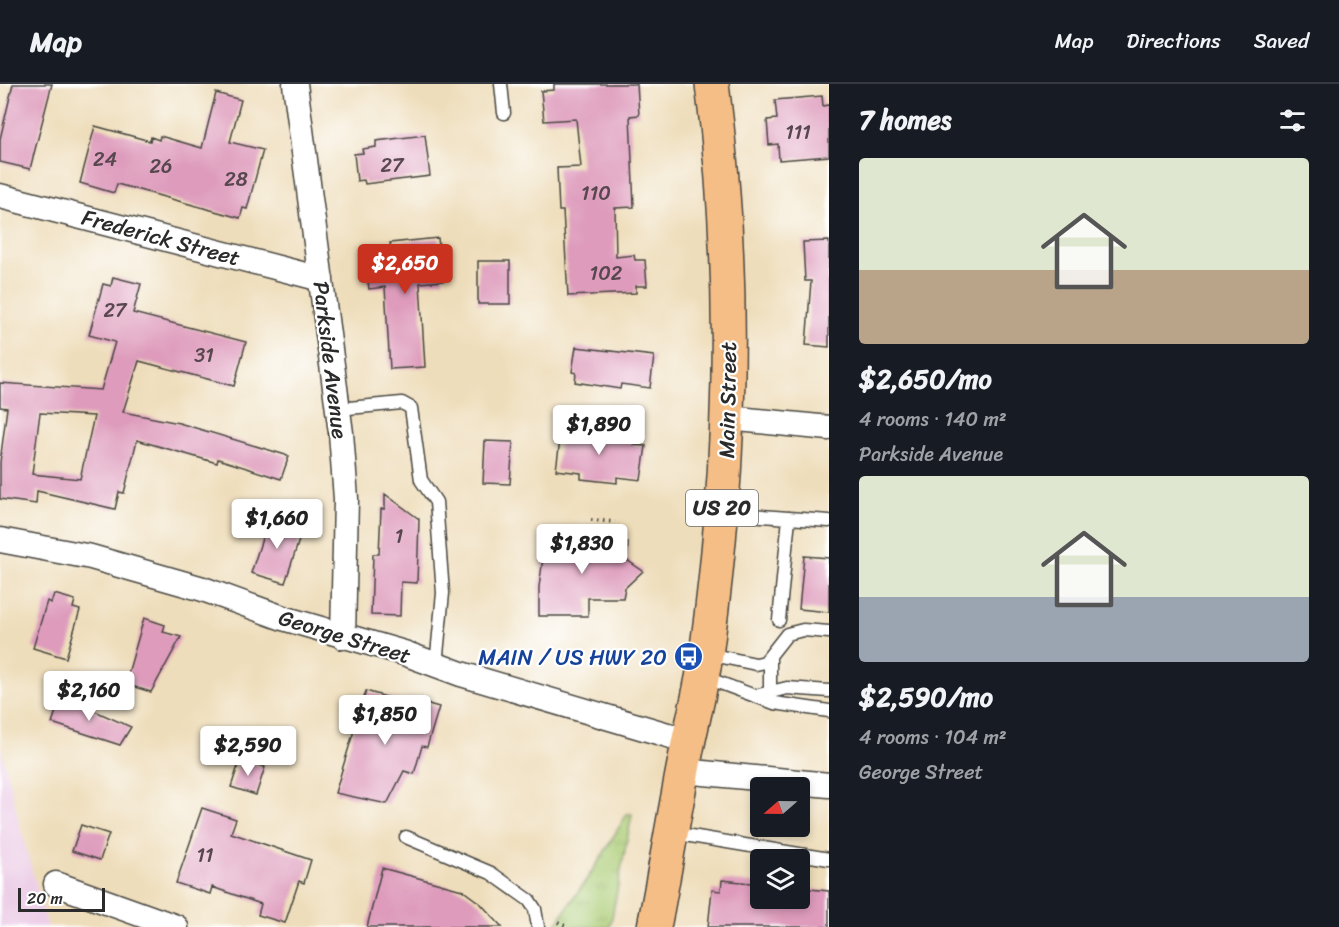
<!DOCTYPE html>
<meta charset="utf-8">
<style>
body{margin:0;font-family:Sriracha,sans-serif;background:#242831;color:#f1f3f6;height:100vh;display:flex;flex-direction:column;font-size:22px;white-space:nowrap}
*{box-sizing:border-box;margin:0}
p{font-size:20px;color:#9ea1a6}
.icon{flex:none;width:33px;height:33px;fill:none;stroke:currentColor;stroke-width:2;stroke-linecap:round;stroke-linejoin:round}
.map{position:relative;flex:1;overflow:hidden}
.drawer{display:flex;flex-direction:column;background:#171b24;width:510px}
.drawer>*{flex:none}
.needle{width:39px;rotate:250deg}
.fabs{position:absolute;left:750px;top:693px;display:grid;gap:12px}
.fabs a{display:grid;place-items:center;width:60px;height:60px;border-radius:6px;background:#171b24;box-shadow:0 3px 9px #0003;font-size:30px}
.scale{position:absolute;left:18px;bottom:15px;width:87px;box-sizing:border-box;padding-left:6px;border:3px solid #2b2b2b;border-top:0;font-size:16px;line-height:21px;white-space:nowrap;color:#2b2b2b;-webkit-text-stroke:4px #fff;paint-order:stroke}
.price{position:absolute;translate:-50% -51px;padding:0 14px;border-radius:6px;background:#fff;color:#222;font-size:20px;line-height:39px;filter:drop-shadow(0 2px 3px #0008)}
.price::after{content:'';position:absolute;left:50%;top:36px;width:18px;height:14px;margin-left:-9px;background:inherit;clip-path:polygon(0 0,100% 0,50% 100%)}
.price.on{background:#c8321e;color:#fff}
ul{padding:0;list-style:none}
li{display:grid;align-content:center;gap:12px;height:318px;padding:0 30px}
li span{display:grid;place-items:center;height:186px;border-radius:6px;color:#555}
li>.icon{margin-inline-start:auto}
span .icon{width:108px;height:108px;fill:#fffc;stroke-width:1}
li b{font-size:26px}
h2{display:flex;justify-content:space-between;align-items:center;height:72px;padding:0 30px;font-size:26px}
header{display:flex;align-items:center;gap:36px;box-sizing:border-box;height:84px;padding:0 30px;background:#171b24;border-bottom:2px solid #363941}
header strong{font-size:28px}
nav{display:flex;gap:33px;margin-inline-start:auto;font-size:21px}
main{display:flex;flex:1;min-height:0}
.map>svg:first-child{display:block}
.built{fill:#edd0e8}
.park{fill:url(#park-tufts);stroke:#6b7c50;stroke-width:1.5}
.building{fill:#de9bbc;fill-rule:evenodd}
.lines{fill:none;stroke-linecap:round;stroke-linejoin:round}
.service-casing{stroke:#484640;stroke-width:15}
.minor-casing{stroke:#484640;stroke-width:27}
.primary-casing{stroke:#484640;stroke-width:36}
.path{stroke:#484640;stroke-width:4;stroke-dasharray:1.5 4.5;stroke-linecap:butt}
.service{stroke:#fff;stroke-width:12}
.minor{stroke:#fff;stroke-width:24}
.primary{stroke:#f6be87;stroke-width:33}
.labels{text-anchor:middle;stroke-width:4.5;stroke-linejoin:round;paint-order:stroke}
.number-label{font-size:20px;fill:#58474f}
.shield{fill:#fff;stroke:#6b6b6b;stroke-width:1.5}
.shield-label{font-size:21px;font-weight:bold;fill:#2b2b2b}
.street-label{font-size:22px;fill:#2b2b2b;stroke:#fff}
.transit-label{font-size:22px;fill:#164399;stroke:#fff;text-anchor:end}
</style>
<header>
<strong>Map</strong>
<nav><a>Map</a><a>Directions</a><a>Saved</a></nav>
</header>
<main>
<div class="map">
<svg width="829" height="843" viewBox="0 0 829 843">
<defs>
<pattern id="park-tufts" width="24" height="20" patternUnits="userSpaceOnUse" patternTransform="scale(1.5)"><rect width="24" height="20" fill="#abcc74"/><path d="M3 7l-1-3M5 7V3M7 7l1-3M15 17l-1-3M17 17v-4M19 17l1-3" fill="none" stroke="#93af65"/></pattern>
</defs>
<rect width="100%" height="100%" fill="#fff"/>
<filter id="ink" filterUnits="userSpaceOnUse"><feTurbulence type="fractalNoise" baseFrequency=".0167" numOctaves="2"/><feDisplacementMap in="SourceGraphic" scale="12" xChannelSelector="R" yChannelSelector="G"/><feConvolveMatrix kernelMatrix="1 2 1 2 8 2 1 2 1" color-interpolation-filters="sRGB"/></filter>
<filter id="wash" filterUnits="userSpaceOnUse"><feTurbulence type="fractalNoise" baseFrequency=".008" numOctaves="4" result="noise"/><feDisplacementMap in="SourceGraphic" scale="24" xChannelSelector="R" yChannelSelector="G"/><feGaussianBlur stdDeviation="1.35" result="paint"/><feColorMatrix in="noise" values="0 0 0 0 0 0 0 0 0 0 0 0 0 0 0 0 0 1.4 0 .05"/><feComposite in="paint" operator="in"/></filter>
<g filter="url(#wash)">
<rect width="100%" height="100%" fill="#eeddba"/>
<path class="built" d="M0,660L22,750L48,843H0Z"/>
<path class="park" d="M627,730H632L610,843H554L599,777Z"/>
<g id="blocks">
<path class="building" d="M13,0H52L30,85L0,78V55Z
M554,0H637L639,31L630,32L634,123L615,124L616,173L634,171L635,176H645L647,202H636V209L568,212L563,127H559L557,84L581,83L576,35L544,37L541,7L554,6Z
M216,9L241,16L230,58L263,66L247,125L243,124L240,134L117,100L114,109L80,99L95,42L150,57L151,53L159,56L160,52L202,64Z
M822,12L823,22L829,21V72L779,76L778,60L769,61L767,36L777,35L775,16Z
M425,51L430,92L365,100L364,96L357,97L354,70L363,69L362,65L376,63V57Z
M438,154L443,197L420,199L425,283L390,285L385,203L369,205L365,175L375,174V167L391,166L390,159Z
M829,157V263L806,261L811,197H805L803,158Z
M478,177H510V220H478Z
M113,193L141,200L133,229L246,258L234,302L139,277L123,328L179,339L289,372L281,395L218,375L217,379L137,356L124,409L119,408L115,425L37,407L36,420L0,415V378L7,324L0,323V299L101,306L115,258L89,251L103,200L111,202ZM40,329L94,332L80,395L32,390Z
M576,263L654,272L650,304L621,300L620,305L575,298L576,289L572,288Z
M562,341L588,344V350L635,355L634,361L646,362L641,396L617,393V399L581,395V389L556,386Z
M485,357L513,358L510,400L483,399Z
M385,410L419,435L417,499L401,498L400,532L371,531L373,470H379L381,425H385Z
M269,433L303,444L285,499L251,489Z
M546,453L628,459L627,476L643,487L625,504L623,514H588V532H539V503Z
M804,472L829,474V528L799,525Z
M54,510L75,516L73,524L80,526L66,574L33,564L47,517L51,519Z
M144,534L165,541L163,548L181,553L151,608L125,600Z
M366,607L406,619L408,614L439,623L427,663L422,662L414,690L404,687L387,720L335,709Z
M61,612L131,643L120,661L52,639Z
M240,676L265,683L256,711L231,703Z
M202,724L236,735L231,749L311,776L304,799L299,797L285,839L258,831L261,820L212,803L210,810L176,799Z
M81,741L109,750L100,776L72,767Z
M382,784L462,806L481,820L502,843H367Z
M722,796L760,800V814H800V804L829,807V843H708L712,806L721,807Z"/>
</g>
</g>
<g filter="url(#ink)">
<use href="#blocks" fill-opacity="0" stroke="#484640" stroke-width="1.5"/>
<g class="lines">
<defs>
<path id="service" d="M501,0L504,29
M338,325L402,319L411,324L421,396L436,418L443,509L436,581
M723,429L829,437
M779,536L789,434
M708,570L756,580L765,578L787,550L803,546L829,548
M704,593L774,619L829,627
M755,612L787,604L829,607
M770,614V573
M673,749L829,775
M406,753L491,789L529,816L535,825L538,843"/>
<path id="minor" d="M295,0L341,349L346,415L343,553
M0,112L321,195
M728,334L829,344
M0,456L91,473L203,505L283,534L404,569L461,590L688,657
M683,687L829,701
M56,800L176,843"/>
<path id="primary" d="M654,843C666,781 676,718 689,655C695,627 702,599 706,571C732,382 737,190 712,0"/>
</defs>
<use href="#service" class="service-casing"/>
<use href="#minor" class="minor-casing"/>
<use href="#primary" class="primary-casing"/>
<path class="path" d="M591,436L615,438
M558,838L567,843"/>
<use href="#service" class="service"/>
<use href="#minor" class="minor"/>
<use href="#primary" class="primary"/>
</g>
</g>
<defs>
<symbol id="bus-disc" viewBox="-11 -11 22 22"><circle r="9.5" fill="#1a4fb4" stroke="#fff"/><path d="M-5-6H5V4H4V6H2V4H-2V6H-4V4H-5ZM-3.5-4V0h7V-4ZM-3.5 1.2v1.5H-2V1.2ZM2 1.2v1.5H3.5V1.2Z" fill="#fff"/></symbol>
</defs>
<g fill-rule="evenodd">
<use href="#bus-disc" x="672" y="556" width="33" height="33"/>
</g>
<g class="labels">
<g class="number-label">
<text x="798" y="55">111</text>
<text x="105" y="82">24</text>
<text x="392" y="88">27</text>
<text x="161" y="89">26</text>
<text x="236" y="102">28</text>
<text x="596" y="116">110</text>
<text x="606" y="196">102</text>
<text x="115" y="233">27</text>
<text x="204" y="278">31</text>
<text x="399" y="459">1</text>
<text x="205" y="778">11</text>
</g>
<rect class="shield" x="686" y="406" width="72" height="36" rx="4.5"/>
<g class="shield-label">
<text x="722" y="431">US 20</text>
</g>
<g class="street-label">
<text transform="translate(161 153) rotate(15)" y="8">Frederick Street</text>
<text transform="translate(331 276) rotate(83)" y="8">Parkside Avenue</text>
<text transform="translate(727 316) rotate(-89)" y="8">Main Street</text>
<text transform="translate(345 552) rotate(17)" y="8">George Street</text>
</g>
<g class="transit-label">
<text x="667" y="581">MAIN / US HWY 20</text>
</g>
</g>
</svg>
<div class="fabs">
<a><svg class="needle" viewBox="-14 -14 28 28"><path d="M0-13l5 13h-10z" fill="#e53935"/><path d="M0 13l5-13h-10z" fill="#9ea1a6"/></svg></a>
<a><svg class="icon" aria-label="layers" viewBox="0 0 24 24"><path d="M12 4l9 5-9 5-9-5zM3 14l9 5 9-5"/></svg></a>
</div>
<div class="scale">20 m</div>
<b class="price on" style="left:405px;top:211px">$2,650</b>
<b class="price" style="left:599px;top:372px">$1,890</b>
<b class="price" style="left:277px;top:466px">$1,660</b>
<b class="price" style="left:582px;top:491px">$1,830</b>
<b class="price" style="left:89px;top:638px">$2,160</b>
<b class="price" style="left:385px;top:662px">$1,850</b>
<b class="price" style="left:248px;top:693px">$2,590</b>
</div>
<section class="drawer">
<h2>7 homes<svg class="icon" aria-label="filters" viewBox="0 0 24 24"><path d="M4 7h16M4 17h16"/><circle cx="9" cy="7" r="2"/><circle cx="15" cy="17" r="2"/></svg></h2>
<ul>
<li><span style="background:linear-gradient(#dfe7d0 60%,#b9a48a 0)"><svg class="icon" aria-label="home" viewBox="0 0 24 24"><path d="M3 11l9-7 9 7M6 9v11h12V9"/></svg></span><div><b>$2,650/mo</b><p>4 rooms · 140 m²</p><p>Parkside Avenue</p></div></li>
<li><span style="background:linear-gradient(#dfe7d0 65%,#9aa5b1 0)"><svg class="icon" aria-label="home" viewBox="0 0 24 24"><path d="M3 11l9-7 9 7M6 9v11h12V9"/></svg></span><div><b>$2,590/mo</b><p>4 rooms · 104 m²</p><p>George Street</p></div></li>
</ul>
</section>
</main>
